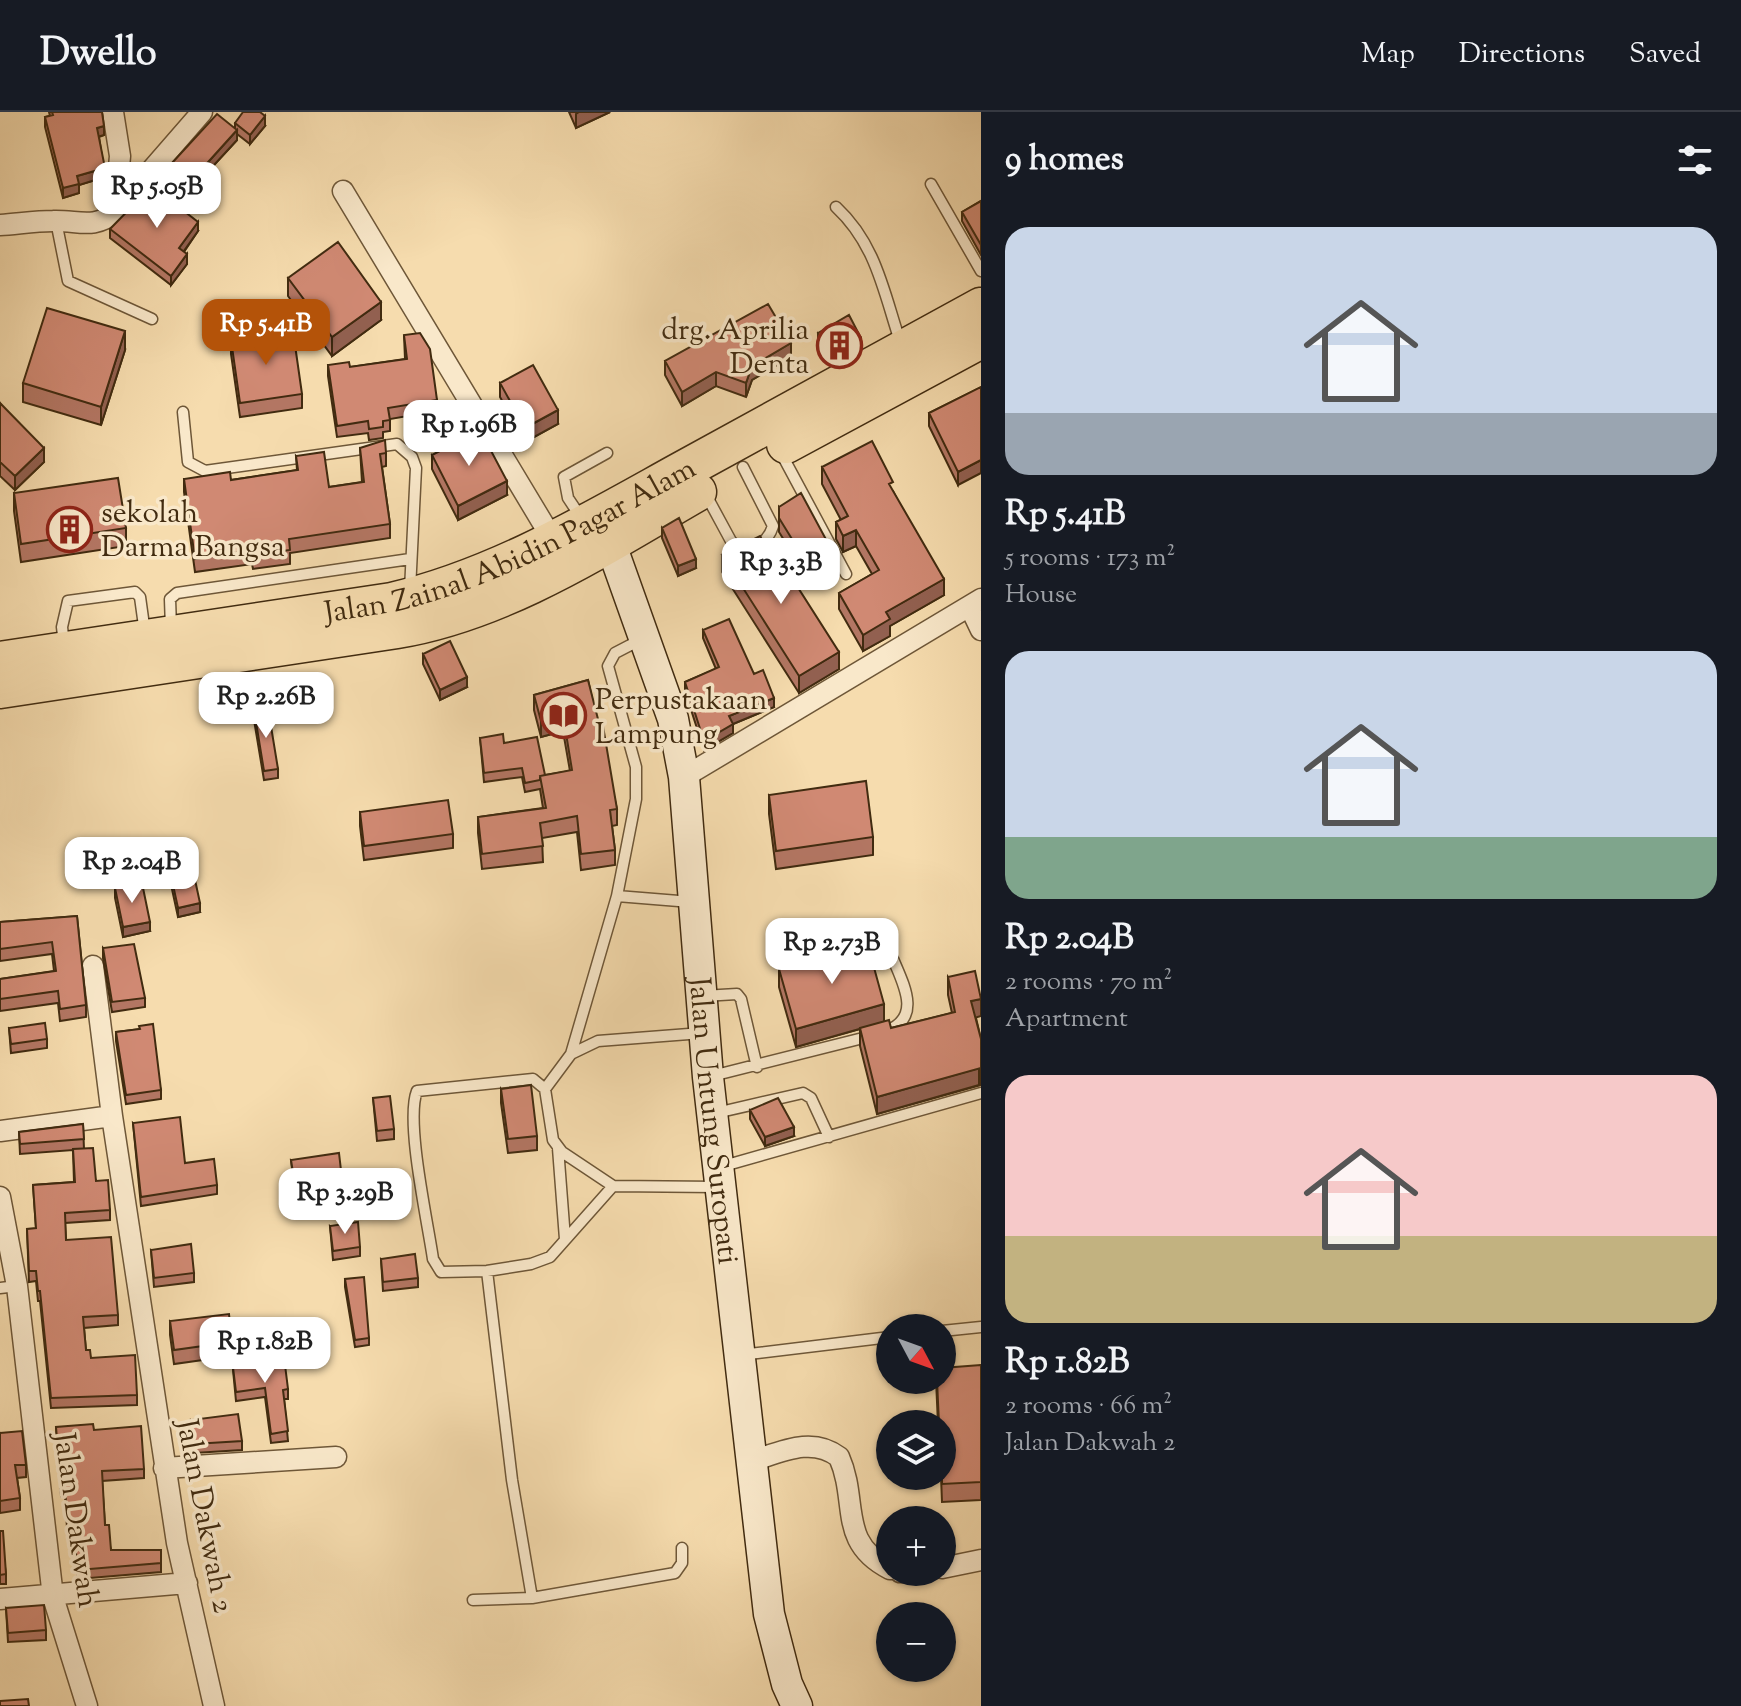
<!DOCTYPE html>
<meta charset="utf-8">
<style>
body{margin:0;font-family:"Sorts Mill Goudy",serif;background:#242831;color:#f1f3f6;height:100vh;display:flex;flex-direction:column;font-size:30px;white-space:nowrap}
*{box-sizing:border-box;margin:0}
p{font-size:26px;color:#9ea1a6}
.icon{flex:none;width:44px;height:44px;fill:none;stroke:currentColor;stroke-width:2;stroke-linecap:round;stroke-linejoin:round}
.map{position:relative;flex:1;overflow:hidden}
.sheet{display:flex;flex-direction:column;background:#171b24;width:760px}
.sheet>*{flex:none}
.needle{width:52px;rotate:131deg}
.fabs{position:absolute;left:876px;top:1202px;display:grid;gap:16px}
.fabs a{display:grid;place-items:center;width:80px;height:80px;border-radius:50%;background:#171b24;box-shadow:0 2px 6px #0004;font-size:40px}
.price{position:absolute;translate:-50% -68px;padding:0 18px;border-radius:16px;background:#fff;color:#222;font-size:26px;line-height:52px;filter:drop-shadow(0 2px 4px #0008)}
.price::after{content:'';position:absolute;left:50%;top:48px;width:24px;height:18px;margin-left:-12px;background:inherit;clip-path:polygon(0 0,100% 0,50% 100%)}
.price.selected{background:#b45309;color:#fff}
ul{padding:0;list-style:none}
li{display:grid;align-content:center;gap:16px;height:424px;padding:0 24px}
li span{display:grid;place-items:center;height:248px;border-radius:24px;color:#555}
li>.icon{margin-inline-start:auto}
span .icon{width:144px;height:144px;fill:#fffc;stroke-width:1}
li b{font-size:34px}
h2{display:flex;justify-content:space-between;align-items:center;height:96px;padding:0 24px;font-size:34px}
header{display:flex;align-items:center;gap:48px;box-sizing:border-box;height:112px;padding:0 40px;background:#171b24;border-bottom:2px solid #363941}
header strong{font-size:38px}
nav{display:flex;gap:44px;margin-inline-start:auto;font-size:28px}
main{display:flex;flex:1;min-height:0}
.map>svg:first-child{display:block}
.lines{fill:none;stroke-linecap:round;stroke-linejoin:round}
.lane-casing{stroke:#6e5738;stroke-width:13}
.street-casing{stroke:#6e5738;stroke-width:23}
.secondary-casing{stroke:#412b10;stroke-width:33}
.highway-casing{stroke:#412b10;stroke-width:41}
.lane{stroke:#f9e8ca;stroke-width:10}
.street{stroke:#f9e8ca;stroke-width:20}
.secondary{stroke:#f9e8ca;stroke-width:30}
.highway{stroke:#f6dcae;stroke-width:38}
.wall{fill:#b37663;stroke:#412b10;stroke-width:2}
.shaded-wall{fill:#926050;stroke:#412b10;stroke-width:2}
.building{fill:#d08973;stroke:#412b10;stroke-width:2}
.labels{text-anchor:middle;stroke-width:7;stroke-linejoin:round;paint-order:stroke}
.poi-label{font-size:30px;fill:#412b10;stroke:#f9e8ca;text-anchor:start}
.street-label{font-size:30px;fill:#412b10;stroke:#f9e8ca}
</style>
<header>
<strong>Dwello</strong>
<nav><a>Map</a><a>Directions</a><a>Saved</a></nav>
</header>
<main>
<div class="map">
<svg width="981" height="1594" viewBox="0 0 981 1594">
<rect width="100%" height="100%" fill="#f6dcae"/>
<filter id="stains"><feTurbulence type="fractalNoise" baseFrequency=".0025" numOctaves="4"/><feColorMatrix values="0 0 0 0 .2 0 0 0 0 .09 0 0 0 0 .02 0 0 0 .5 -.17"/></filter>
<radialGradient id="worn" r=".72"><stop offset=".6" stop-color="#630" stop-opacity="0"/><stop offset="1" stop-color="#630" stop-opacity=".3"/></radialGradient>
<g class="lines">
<defs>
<path id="lane" d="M931,72L981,159
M836,95C877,133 884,182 901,232
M56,109L68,169L152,207
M183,300L188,350L205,359L397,332L412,345L416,356L410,478
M781,341L846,462
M705,381L731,429L741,438C757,436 768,430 773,414L743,355
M582,407L568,386L564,365L607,341
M171,516L170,487L177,481L410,447
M642,527L615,541L608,554L636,655V687L617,784L691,790
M64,532L62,515L68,489L135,480L140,485L145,521
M703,884L737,882L741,887L757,955
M886,919C922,906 904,873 893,847
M571,942L598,929L702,921
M712,964L871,924
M545,977L571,942L617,784
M716,1001L803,981L811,986L829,1025
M558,1036L565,1127
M720,1055L981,981
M613,1074L550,1145L531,1152L487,1159L441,1160L433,1147C428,1111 405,1009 417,979L533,967L545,977L553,1028L562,1040L613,1074L717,1075
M487,1159L512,1368L532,1486L675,1461L682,1451V1436
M0,1176L17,1174
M942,1219L981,1215
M741,1243L890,1225
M473,1488L532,1486"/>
<path id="street" d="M343,79L553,428
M115,100L202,0
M0,113C17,112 35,109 53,109C78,108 94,118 115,100L120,44L113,0
M970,495L981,518
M684,665L981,487
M93,854L112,1004
M0,1019L112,1004L177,1431L214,1594
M0,1085L17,1174L53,1485L87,1594
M752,1349C781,1340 812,1324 839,1345C859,1390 837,1430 890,1457
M164,1356L336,1345
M942,1456L981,1448
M900,1460H917
M0,1487L187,1471"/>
<g id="secondary">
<path id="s1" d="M610,430L673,607L684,665L708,965L769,1502L787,1572L797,1594"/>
</g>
<g id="highway">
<path d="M786,332L981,227"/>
<path id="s2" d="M0,549L392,490C495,466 586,412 678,361C779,306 880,251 981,195"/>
<path d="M0,577L397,517C505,499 603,434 697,380"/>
</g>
</defs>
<use href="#lane" class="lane-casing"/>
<use href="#street" class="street-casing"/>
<use href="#secondary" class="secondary-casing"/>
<use href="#highway" class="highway-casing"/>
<use href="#lane" class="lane"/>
<use href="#street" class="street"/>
<use href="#secondary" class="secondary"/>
<use href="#highway" class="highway"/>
</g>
<path class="wall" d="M49,0H102L104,23L99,25L105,65L79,73V81L63,86L45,15V5L50,4Z
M569,0H610L576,16Z
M235,11L265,14L250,32L237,22V28L191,78L172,61V51L235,16Z
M981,89V143L962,109V100Z
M110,117L198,119L184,140L187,152L171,173L110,126Z
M288,166L381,208L332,244L288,184Z
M818,221L861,236L831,252L818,230Z
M404,223L437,288V299L390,307V319L383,320V326L369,328L368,321L337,325L328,264V253L350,255L405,247Z
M231,228L302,282V296L240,305L231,242Z
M125,238L101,313L23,290V271Z
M791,245L752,268L746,285L716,274L682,294L665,263V249Z
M500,271L558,312L525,330L500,285Z
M981,275L958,373L929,314V301Z
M0,291L44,350L15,378L0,364Z
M360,336L386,341V354L382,355L390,412V426L290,441V452L253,457L252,452L195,460L184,380V367L231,368L297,358L296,344L329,375L362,370Z
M432,343L507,383L458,408L432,357Z
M822,355L893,379L944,483L890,514V524L863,539L839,497V481L872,462L856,434L843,440L836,427V410L841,408L822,372Z
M14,381L126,416V434L21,450L14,399Z
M779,395L829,447L803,459L779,420Z
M662,416L696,456L678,464L662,426Z
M722,443L782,464L839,557L799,581L722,460Z
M703,518L754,562L774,595L733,612V621L704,638L685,579V570L716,557L703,526Z
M423,542L467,575L440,588L423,552Z
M588,568L617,697V713L612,714L615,738V753L581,758L577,720L542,726L543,750L482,757L478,721V705L543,696L540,677L525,680L522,665L484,670L480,626L504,631L545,663L570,659L563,619L541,625L534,598V583Z
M254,598L278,657V666L264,668L254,608Z
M769,683L873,725V743L776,757L769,702Z
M360,700L453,722V736L364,748L360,714Z
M170,759L200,800L178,805L170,768Z
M115,776L150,819L123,825L115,786Z
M77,804L86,893V905L60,909L58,891L0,899V867L54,859L52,842L0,849V810Z
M103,836L145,886V895L112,900L103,846Z
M779,857L884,909L891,916L952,901L948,883V865L976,906L981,927V973L877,1002L860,934V917L796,935L779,875Z
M9,916L47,927V936L11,941Z
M140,917L161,978V987L126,992L116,929V920Z
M501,977L537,1024V1038L508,1041L501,991Z
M373,986L394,1017V1027L377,1029Z
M750,998L794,1024L765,1034L750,1007Z
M133,1011L185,1051L217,1073V1082L141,1094Z
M83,1012L84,1037L96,1069L110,1098V1108L65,1111L66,1128L118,1203V1213L84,1216L86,1238L91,1246L137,1283V1293L51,1296L40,1189H38L36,1169L29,1170L27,1117H36L33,1073L74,1070L73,1038L20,1042L19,1020Z
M291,1048L342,1067V1077L295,1083Z
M330,1114L360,1135V1144L333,1148Z
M151,1138L194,1161V1170L154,1175Z
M381,1147L418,1166V1175L383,1179Z
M345,1167L369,1226V1233L355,1235L345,1175Z
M170,1209L232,1230V1244L174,1252L170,1223Z
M232,1247L288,1277V1287H284L288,1329L271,1331L265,1285L236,1289Z
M981,1253V1388L942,1390L941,1364H942V1312H938L936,1268H942Z
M191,1308L242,1329V1338L194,1341Z
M56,1315L94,1318L144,1357V1366L102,1369L105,1413L111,1438H161V1460L78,1467L72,1416H67L65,1383L61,1384Z
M0,1321L26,1353V1365L17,1366L20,1386V1398L0,1401Z
M0,1419L6,1462V1472H0Z
M6,1496L46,1518V1528L8,1530Z"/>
<path class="shaded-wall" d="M579,0H610L576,16V2Z
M265,4V14L250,32V23Z
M104,14V23L97,25V16Z
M237,18V28L191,78V69Z
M105,56V65L79,73V81L63,86V76L77,64Z
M198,110V119L179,146V136Z
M187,142V152L171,173V164Z
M381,190V208L332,244V225Z
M125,219V238L101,313V295Z
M861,226V236L831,252V243Z
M791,231V245L752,268L746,285V271L752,254Z
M716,260V274L682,294V280Z
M558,298V312L525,330V316Z
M44,336V350L15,378V364Z
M981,348V361L958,373V360Z
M507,369V383L458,408V394Z
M856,418V434L843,440V424Z
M829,433V447L803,459V445Z
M696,447V456L678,464V454Z
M944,467V483L890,514V524L863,539V523L886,500Z
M839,540V557L799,581V564Z
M467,565V575L440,588V578Z
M774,586V595L733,612V621L704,638V629L729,604Z
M563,603V619L541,625V609Z
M200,791V800L178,805V796Z
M150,810V819L123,825V815Z
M981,887V904L971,907V889Z
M884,892V910L796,935V917Z
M979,956V973L877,1002V985Z
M794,1015V1024L765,1034V1025Z"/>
<path class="building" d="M52,0H102L104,14L97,16L105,56L77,64L79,72L63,76L45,5L53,3Z
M243,0H260L265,4L250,23L235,11Z
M217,2L237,18L191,69L172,51Z
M152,74L198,110L179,136L187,142L171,164L110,117Z
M981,89V133L962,100Z
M338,130L381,190L332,225L288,166Z
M768,192L791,231L752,254L746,271L716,260L682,280L665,249Z
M47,196L125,219L101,295L23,271Z
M849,203L861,226L831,243L818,221Z
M293,219L302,282L240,291L231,228Z
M420,221L430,237L437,288L388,296L390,308L383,309V315L369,317L368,309L337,314L328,253L349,250L350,255L407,247L404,223Z
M533,253L558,298L525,316L500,271Z
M981,275V348L958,360L929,301Z
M0,291L44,336L15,364L0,350Z
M480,318L507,369L458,394L432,343Z
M385,328L386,341L380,342L390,412L289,427L290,438L253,443L252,438L195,447L184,367L230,360L231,368L298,358L296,344L324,340L329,375L364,370L360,336Z
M872,329L893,370L889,372L944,467L886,500L890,507L863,523L839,481L879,458L856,418L843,424L836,410L848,404L822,355Z
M118,366L126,416L21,432L14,381Z
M801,381L829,433L803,445L779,406V395Z
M679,406L696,447L678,454L662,416Z
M760,424L782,464L788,460L839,540L799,564L722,443Z
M729,507L754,562L763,558L774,586L729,604L733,612L704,629L685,570L719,555L703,518Z
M450,529L467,565L440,578L423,542Z
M588,568L600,615L603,614L617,697L610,698L615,738L581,742L577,704L540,711L543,734L482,742L478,705L546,696L540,664L572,658L563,603L541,609L534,583Z
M268,596L278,657L264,659L254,598Z
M503,622L504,631L537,625L545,663L540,664V668L525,671L522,656L484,661L480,626Z
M866,669L873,725L776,739L769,683Z
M448,688L453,722L364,734L360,700Z
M192,754L200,791L178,796L170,759Z
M142,771L150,810L123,815L115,776Z
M77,804L86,893L60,897L58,879L0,887V867L56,859L52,830L0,837V810Z
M867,830L884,892L796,917L779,857Z
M134,832L145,886L112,890L103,836Z
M975,859L981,887L971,889L981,927V956L877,985L860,916L889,908L891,916L955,900L948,865Z
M45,911L47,927L11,932L9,916Z
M153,912L161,978L126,983L116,920L140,917L139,914Z
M531,973L537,1024L508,1027L501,977Z
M390,984L394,1017L377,1019L373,986Z
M778,986L794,1015L765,1025L750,998Z
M180,1005L185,1051L214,1047L217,1073L141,1085L133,1011Z
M83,1012L84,1027L20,1032L19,1020Z
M93,1036L96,1069L108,1068L110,1098L65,1101L66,1128L111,1125L118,1203L83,1205L86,1238H90L91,1246L135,1243L137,1283L51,1286L40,1179H38L36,1159H29L27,1117L36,1116L33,1073L75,1070L73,1037Z
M339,1041L342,1067L295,1074L291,1048Z
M358,1110L360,1135L333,1139L330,1114Z
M191,1132L194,1161L154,1166L151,1138Z
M415,1142L418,1166L383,1170L381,1147Z
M364,1165L369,1226L355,1228L345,1167Z
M229,1202L232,1230L174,1238L170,1209Z
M284,1245L288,1277L283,1278L288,1319L271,1322L265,1276L236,1280L232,1247Z
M981,1253V1370L942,1372V1312H939L937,1268H942V1256Z
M238,1302L242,1329L194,1332L191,1308Z
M93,1312L94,1318L141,1314L144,1357L102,1359L105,1413H109L111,1438H161V1451L78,1458L72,1407H67L65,1374H61L56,1315Z
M22,1319L26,1353H15L20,1386L0,1389V1321Z
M0,1419H3L6,1462L0,1463Z
M44,1493L46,1518L8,1521L6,1496Z
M28,1587L29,1594H0V1589Z"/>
<defs>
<symbol id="building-ring" viewBox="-11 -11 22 22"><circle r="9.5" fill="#f9e8ca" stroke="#8f2418" stroke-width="1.5"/><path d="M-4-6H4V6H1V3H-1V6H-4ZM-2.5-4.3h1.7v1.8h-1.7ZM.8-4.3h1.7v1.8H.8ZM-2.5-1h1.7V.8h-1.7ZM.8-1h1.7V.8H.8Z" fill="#8f2418"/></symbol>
<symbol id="library-ring" viewBox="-11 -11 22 22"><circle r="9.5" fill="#f9e8ca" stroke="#8f2418" stroke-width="1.5"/><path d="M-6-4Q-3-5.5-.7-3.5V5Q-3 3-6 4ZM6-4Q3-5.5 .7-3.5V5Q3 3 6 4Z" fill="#8f2418"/></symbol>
</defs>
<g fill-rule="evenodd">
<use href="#building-ring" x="814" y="208" width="51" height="51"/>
<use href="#building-ring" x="44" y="392" width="51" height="51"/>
<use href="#library-ring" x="538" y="578" width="51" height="51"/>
</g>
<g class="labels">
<g class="poi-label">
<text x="809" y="227" text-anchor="end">drg. Aprilia<tspan x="809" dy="34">Denta</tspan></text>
<text x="101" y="410">sekolah<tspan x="101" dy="34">Darma Bangsa</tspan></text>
<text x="595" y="597">Perpustakaan<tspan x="595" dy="34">Lampung</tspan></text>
</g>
<g class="street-label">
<text dy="10" stroke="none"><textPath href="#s2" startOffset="528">Jalan Zainal Abidin Pagar Alam</textPath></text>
<text dy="10" stroke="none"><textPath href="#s1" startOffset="592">Jalan Untung Suropati</textPath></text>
<text transform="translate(206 1404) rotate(79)" y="10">Jalan Dakwah 2</text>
<text transform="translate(77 1408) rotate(82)" y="10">Jalan Dakwah</text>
</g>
</g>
<rect width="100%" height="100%" filter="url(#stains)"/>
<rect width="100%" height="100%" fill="url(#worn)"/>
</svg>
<div class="fabs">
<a><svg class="needle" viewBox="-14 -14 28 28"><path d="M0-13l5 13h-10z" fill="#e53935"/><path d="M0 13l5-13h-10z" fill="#9ea1a6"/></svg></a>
<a><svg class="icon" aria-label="layers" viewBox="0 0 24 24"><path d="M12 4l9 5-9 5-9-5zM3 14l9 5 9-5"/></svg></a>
<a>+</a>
<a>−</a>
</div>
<b class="price" style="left:157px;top:118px">Rp 5.05B</b>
<b class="price selected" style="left:266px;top:255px">Rp 5.41B</b>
<b class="price" style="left:469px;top:356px">Rp 1.96B</b>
<b class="price" style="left:781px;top:494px">Rp 3.3B</b>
<b class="price" style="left:266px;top:628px">Rp 2.26B</b>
<b class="price" style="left:132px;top:793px">Rp 2.04B</b>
<b class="price" style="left:832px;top:874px">Rp 2.73B</b>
<b class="price" style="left:345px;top:1124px">Rp 3.29B</b>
<b class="price" style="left:265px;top:1273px">Rp 1.82B</b>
</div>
<section class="sheet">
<h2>9 homes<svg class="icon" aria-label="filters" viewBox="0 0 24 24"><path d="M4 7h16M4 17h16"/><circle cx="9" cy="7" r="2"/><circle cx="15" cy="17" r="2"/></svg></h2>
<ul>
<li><span style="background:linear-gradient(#c9d6e8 75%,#9aa5b1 0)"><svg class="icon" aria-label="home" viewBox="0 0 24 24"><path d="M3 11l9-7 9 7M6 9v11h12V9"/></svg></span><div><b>Rp 5.41B</b><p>5 rooms · 173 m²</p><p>House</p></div></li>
<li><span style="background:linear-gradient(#c9d6e8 75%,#7fa58c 0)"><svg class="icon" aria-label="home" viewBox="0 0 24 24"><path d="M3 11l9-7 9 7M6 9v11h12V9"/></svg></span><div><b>Rp 2.04B</b><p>2 rooms · 70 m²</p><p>Apartment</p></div></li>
<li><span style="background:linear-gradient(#f6c9c9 65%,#c2b280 0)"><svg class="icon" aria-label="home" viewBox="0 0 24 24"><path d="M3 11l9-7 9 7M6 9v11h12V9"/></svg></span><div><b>Rp 1.82B</b><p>2 rooms · 66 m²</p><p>Jalan Dakwah 2</p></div></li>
</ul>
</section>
</main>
